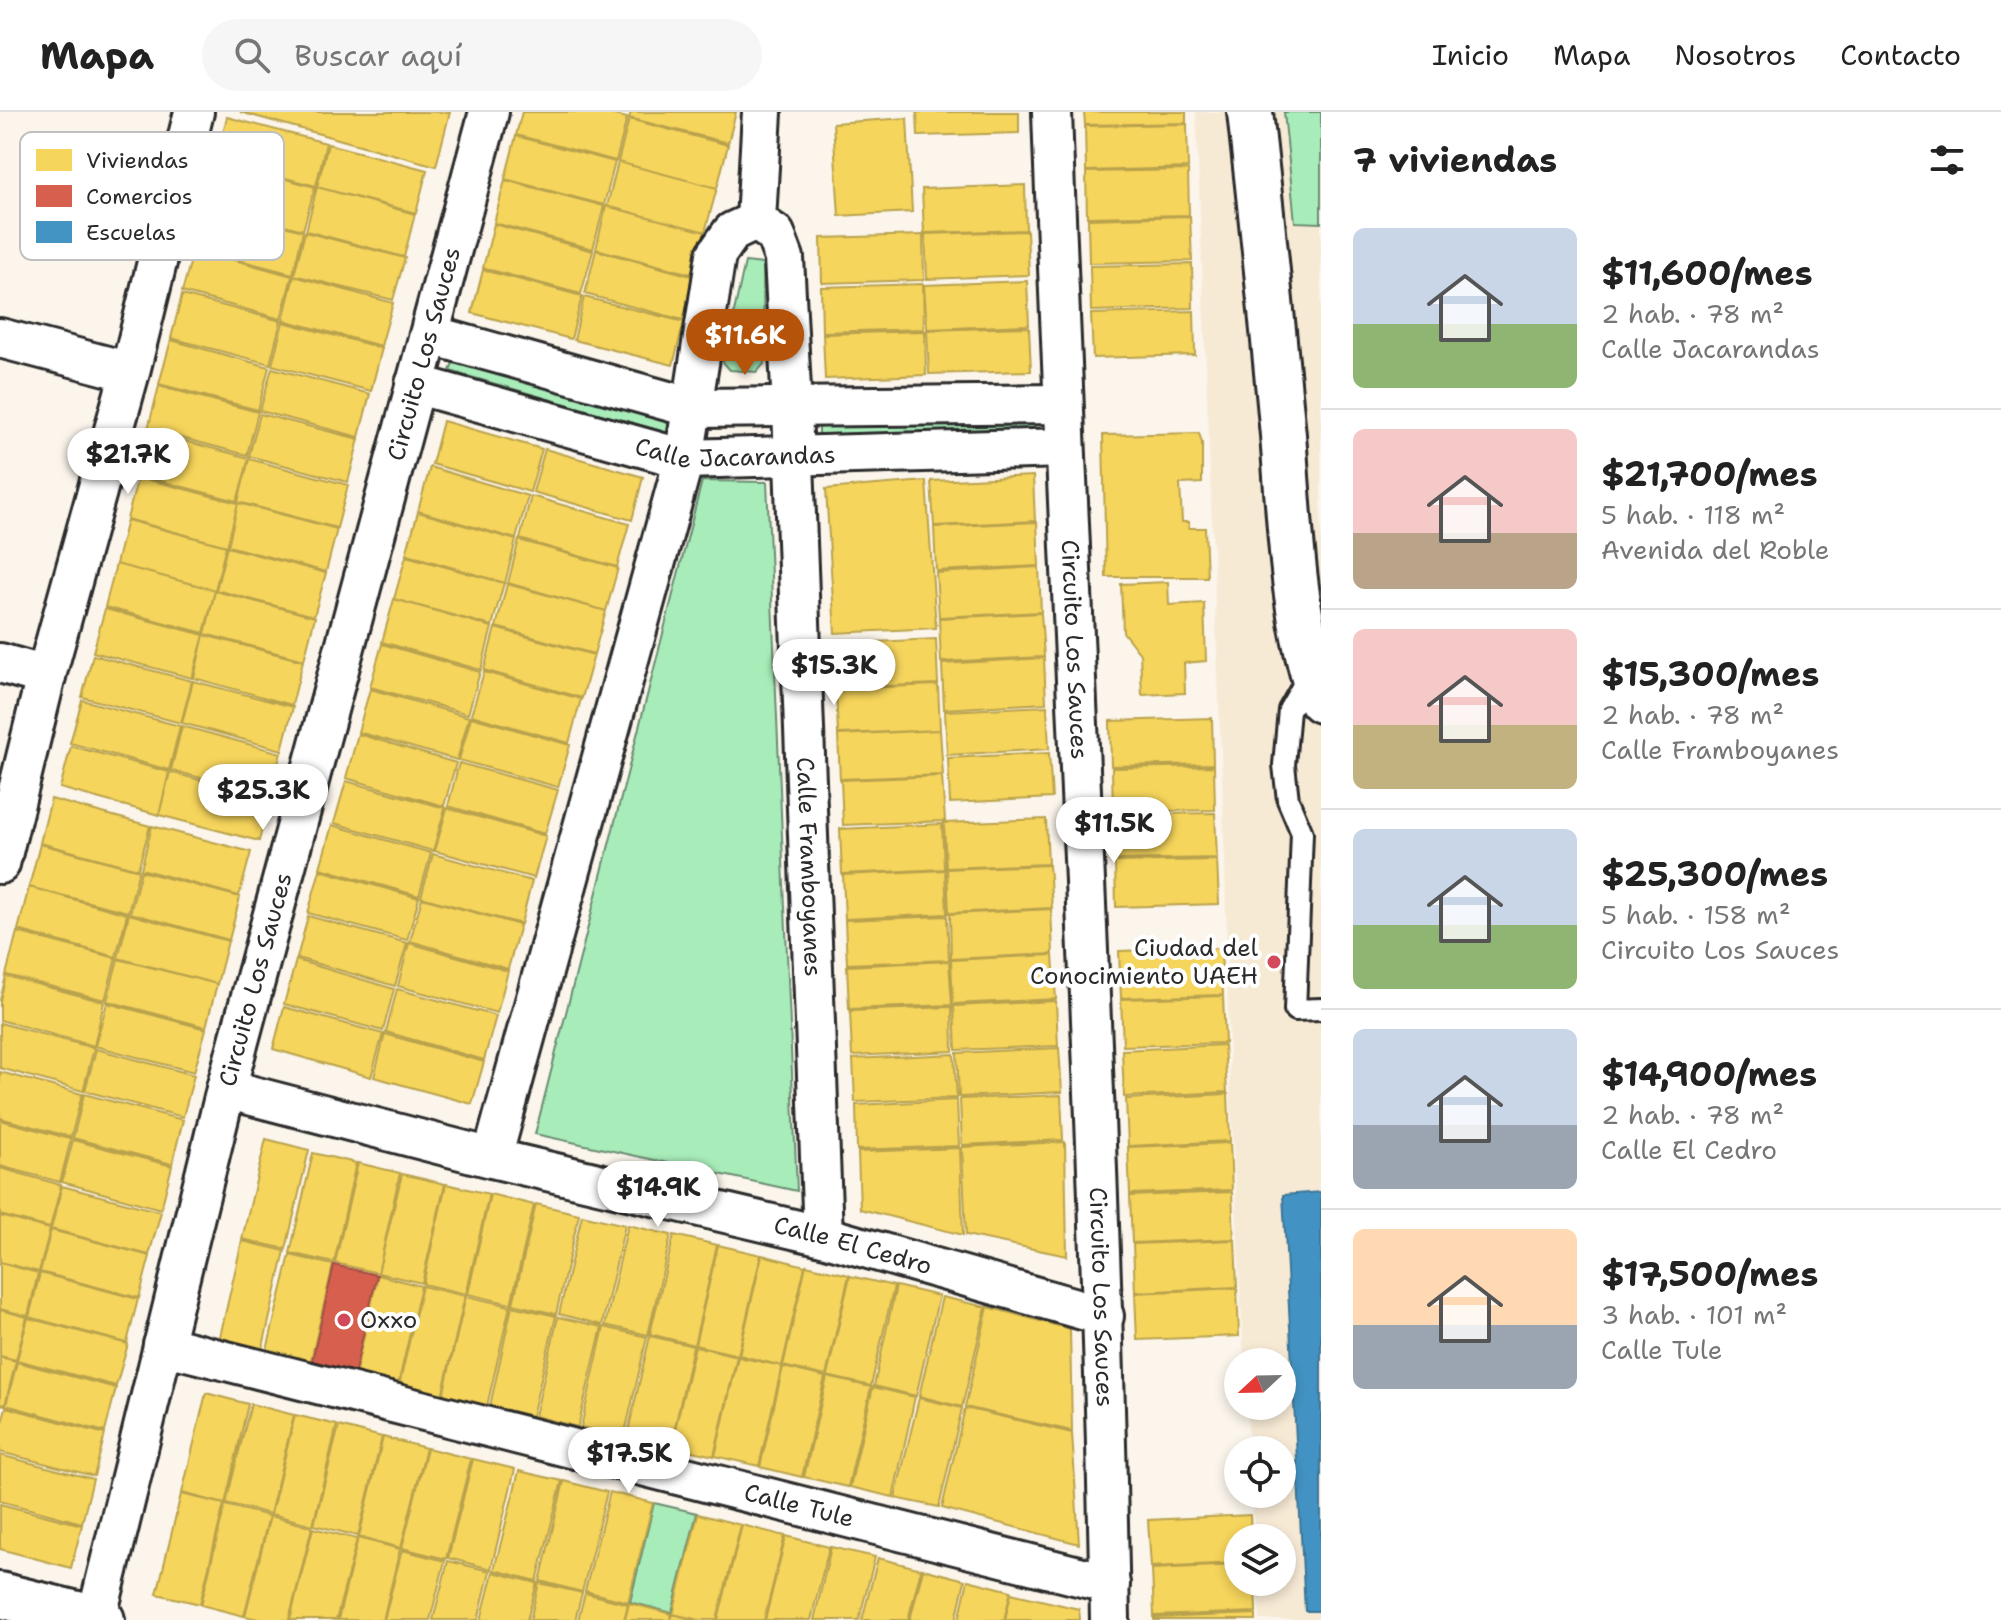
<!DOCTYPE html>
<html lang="es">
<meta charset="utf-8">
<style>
body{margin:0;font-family:"Shantell Sans",sans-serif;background:#f6f6f6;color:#222;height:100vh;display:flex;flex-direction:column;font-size:30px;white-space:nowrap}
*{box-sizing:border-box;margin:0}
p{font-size:26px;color:#767676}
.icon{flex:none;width:44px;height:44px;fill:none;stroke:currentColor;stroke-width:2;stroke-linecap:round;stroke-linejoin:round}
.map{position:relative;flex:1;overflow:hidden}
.details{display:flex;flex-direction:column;background:#fff;width:680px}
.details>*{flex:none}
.needle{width:52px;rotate:248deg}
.buttons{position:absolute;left:1224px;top:1236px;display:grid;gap:16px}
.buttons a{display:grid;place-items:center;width:72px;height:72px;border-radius:50%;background:#fff;box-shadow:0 4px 12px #0003;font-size:40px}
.price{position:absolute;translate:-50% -68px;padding:0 18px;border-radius:28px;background:#fff;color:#222;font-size:26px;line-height:52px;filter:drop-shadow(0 2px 4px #0008)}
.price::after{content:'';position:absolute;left:50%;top:48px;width:24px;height:18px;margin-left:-12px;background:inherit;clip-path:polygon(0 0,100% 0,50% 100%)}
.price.selected{background:#b45309;color:#fff}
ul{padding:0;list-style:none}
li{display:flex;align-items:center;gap:24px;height:200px;padding:0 32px}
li+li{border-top:2px solid #e0e0e0}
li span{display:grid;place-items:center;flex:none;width:224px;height:160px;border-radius:12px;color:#555}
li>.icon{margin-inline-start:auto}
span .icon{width:96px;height:96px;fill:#fffc;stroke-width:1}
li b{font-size:34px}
h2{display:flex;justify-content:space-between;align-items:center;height:96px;padding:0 32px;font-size:34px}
header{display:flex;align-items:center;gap:48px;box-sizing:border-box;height:112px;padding:0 40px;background:#fff;border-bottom:2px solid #e0e0e0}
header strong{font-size:38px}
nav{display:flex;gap:44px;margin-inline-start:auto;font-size:28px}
.search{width:560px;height:72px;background:#f6f6f6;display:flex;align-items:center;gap:20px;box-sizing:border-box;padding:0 28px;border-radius:44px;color:#767676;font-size:30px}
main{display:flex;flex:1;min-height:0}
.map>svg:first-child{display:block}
.built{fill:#f7ead5}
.green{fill:#a8edb9;stroke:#6a8c72;stroke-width:2}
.homes{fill:#f6d55c;stroke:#b9a24d;stroke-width:2}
.shops{fill:#d6604d;stroke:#a35043;stroke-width:2}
.schools{fill:#4393c3;stroke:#3c7495;stroke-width:2}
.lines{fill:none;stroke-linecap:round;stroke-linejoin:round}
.service-casing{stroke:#2b2b2b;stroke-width:26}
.minor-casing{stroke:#2b2b2b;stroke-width:44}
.tertiary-casing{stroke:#2b2b2b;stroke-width:50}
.service{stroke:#fff;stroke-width:20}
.minor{stroke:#fff;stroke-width:38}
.tertiary{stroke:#fff;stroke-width:44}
.poi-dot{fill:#d1495b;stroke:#fff;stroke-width:3}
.labels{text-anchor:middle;stroke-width:8;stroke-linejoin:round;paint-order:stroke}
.street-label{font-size:24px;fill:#2b2b2b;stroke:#fff}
.poi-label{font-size:24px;fill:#2b2b2b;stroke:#fff;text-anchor:end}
.key{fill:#fff;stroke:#bfbfbf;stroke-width:2}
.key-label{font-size:22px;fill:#2b2b2b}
</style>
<header>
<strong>Mapa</strong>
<div class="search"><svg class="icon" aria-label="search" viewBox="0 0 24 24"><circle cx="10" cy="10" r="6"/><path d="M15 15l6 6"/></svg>Buscar aquí</div>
<nav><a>Inicio</a><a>Mapa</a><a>Nosotros</a><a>Contacto</a></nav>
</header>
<main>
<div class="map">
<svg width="1321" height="1508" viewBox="0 0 1321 1508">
<rect width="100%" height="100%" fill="#fbf5ec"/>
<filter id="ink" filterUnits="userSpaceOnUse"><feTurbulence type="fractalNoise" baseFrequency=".0125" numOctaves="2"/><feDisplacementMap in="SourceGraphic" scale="16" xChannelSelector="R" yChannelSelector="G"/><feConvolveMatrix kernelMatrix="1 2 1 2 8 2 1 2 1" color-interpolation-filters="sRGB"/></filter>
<g filter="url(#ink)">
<path class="built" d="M1196,0H1321V1508H1260L1257,1470H1282V1426H1255L1252,1382H1282V1338H1249L1247,1294H1282V1250H1244L1229,953L1225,747Z"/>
<path class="green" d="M1284,0H1321V111L1295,110Z
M745,150L763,152L764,252L757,260L730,258L723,250Z
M455,245L672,306L668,321L450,259Z
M1034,308L1035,322L819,326V312Z
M702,369L767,370L797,1079L535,1022Z
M654,1391L697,1401L672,1501L630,1490Z"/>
<path class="homes" d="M240,0H450L436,54Z
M522,0H602L627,6L616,49L516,23Z
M631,0H736L728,31L629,6Z
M917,0H1019V21L918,24Z
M1084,0H1186V11L1085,13Z
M227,5L326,31L316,74L216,48Z
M907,6L912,100L839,104L833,11Z
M629,7L728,33L717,76L618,50Z
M1187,12L1188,56L1086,59L1085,14Z
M516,24L615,50L604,93L505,67Z
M328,32L427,58L416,101L317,75Z
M216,48L315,75L303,118L205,92Z
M618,50L717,76L705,120L607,94Z
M1188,58L1189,103L1087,105L1086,60Z
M505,68L604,94L593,137L494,111Z
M1025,73L1026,118L924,121L922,77Z
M317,75L415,102L404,145L306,119Z
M204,93L303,119L293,162L193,136Z
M606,94L706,120L695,163L596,137Z
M1190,104L1192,149L1089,151L1088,107Z
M494,112L593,139L581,182L483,156Z
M1027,119L1029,163L927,167L925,122Z
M305,120L405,146L393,188L294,163Z
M923,123L924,168L822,171L821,126Z
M194,137L292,164L281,207L182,180Z
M596,138L695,165L683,208L585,182Z
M1192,152L1193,196L1091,199L1090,154Z
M483,158L582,184L571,227L472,201Z
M294,164L393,191L381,234L283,208Z
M1027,169L1029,213L927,217L924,173Z
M923,172L924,217L822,220L821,175Z
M182,183L281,209L270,252L171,226Z
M584,185L684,210L673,253L574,228Z
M1194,199L1195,243L1093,246L1091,202Z
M283,210L382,236L371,279L272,253Z
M1029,215L1031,259L929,262L927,218Z
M925,219L926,263L825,267L823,222Z
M171,228L269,255L258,298L159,272Z
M272,256L370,282L359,325L260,299Z
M159,274L258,300L247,343L148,317Z
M260,302L359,327L348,370L249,344Z
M443,309L542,337L530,380L432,352Z
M150,320L249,346L237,389L138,363Z
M1199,321L1202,331V371L1180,372L1182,410H1189V416H1205L1207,465H1106L1103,323Z
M545,337L643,365L632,408L533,380Z
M249,347L348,373L337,416L238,390Z
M430,355L528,384L516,427L418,399Z
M1033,364L1035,409L934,414L931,369Z
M138,365L238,391L227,434L127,407Z
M926,369L936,516L835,521L826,377Z
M531,384L629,412L617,455L520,427Z
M238,391L337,417L326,460L228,434Z
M418,400L516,428L505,471L406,442Z
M127,408L226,434L215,478L116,452Z
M1037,410L1039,454L936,459L934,415Z
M519,428L618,456L606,499L508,471Z
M227,435L326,461L314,504L216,478Z
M406,444L504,471L492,514L394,487Z
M116,452L215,478L204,521L105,495Z
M1039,455L1041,500L939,505L936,461Z
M1168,470L1169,493L1204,491L1206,549L1184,551L1185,581L1142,583L1140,542L1123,520L1121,472Z
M507,472L606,499L594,542L496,515Z
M215,479L315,505L304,548L205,522Z
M394,487L492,515L481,558L382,530Z
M105,497L204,523L192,566L93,540Z
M1041,501L1044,545L941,550L939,506Z
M495,516L594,543L582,586L484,558Z
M204,523L303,549L292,593L194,566Z
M936,527L938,572L836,576L833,532Z
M382,532L480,560L468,602L370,575Z
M93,543L192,569L181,611L82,585Z
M1044,546L1046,591L944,597L942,552Z
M484,560L581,587L569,631L471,603Z
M193,569L293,595L282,638L182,611Z
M938,573L940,618L838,622L836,577Z
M370,577L469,605L457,648L358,620Z
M82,588L180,614L169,658L70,631Z
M1047,594L1049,637L947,643L945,599Z
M471,605L570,633L558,675L459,648Z
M1212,606L1213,652L1111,654L1110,609Z
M182,614L281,641L269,684L171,658Z
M940,618L943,663L840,667L838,623Z
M358,622L456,651L444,694L346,666Z
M71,634L169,660L159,703L60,676Z
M1049,641L1052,686L950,691L948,646Z
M459,651L558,678L545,722L448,694Z
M1214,654L1215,698L1113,700L1112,656Z
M170,660L270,687L259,729L159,703Z
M942,664L945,709L843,713L841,668Z
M346,669L445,696L433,739L334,711Z
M51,687L150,714L138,757L40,731Z
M447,696L546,724L534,766L435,739Z
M1215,701L1217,746L1115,748L1113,703Z
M1046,707L1048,752L946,756L944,711Z
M942,712L944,757L842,762L840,717Z
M332,713L431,741L419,784L320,756Z
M152,714L251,740L239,784L141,757Z
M40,732L139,758L128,800L29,775Z
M433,742L532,769L521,812L421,785Z
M1217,748L1219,792L1116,795L1115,750Z
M1049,753L1052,796L949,801L947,757Z
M320,758L419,786L407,828L308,801Z
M945,758L947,802L845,807L843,763Z
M141,759L240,785L229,828L130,801Z
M29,775L127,802L116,845L18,818Z
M422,786L520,813L508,857L410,829Z
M1051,797L1053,842L951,847L950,802Z
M129,802L228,829L217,872L118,846Z
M308,804L407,831L395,874L297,846Z
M947,804L949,848L847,852L845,808Z
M17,820L116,846L105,888L6,863Z
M409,831L508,859L497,901L398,874Z
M1221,836L1223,883L1121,886L1119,839Z
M1053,843L1056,887L953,892L951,848Z
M118,847L217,872L206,915L107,889Z
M296,848L394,877L383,919L284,892Z
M949,849L952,893L849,897L847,854Z
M6,864L104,890L94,934L0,908V888Z
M397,877L496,904L484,948L386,920Z
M1223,884L1225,931L1123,934L1121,887Z
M1056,889L1058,934L956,938L954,894Z
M107,891L206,917L194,960L95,934Z
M284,895L383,922L371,965L273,937Z
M952,895L953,939L852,944L850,899Z
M0,911L94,936L83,979L0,956Z
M385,922L484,950L472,992L374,965Z
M1224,933L1227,980L1124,985L1122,938Z
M1059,936L1062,980L959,985L957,941Z
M96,937L194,963L183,1005L85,979Z
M954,942L957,986L855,990L853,947Z
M0,960L82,982L71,1025L0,1006Z
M84,982L183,1008L172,1052L73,1026Z
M1228,982L1230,1029L1128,1034L1126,987Z
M1061,983L1063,1028L962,1033L960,987Z
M957,988L959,1034L857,1038L856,993Z
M0,1008L71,1027L60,1070L0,1054Z
M266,1027L309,1038L286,1137L242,1127Z
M73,1028L172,1054L161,1097L62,1070Z
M1065,1030L1067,1144L966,1123L962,1035Z
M1230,1031L1232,1078L1130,1082L1128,1035Z
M960,1036L963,1123L860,1097L858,1040Z
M313,1041L356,1051L334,1151L290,1141Z
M358,1051L400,1061L378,1161L335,1151Z
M0,1056L61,1073L50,1116L0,1103Z
M402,1062L445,1072L422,1171L378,1161Z
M446,1072L489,1082L466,1182L423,1172Z
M62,1074L161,1100L149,1143L51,1117Z
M1232,1080L1234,1127L1132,1131L1130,1084Z
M490,1082L534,1093L511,1192L468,1182Z
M536,1092L579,1102L556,1202L513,1192Z
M582,1103L625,1113L602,1213L559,1202Z
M0,1104L50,1117L39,1160L0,1150Z
M628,1113L671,1123L648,1223L605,1213Z
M51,1118L150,1144L139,1186L40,1160Z
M674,1123L717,1133L694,1233L650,1222Z
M1235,1128L1237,1175L1135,1180L1133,1132Z
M242,1129L285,1139L262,1239L219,1229Z
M718,1133L761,1143L738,1243L695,1233Z
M290,1143L333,1153L310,1252L266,1242Z
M762,1143L805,1154L782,1254L739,1243Z
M0,1151L38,1161L28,1204L0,1197Z
M806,1153L849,1163L826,1264L783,1254Z
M40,1161L138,1187L127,1231L29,1205Z
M378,1163L421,1174L398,1273L355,1263Z
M850,1164L894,1174L871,1274L827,1264Z
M422,1174L465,1184L442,1284L399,1274Z
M896,1174L939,1184L916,1284L874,1274Z
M1237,1176L1239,1224L1137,1228L1135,1181Z
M466,1184L510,1194L487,1294L443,1284Z
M942,1185L986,1195L962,1295L919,1284Z
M512,1194L556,1204L532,1304L490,1294Z
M988,1195L1070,1217L1072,1319L965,1295Z
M0,1198L27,1205L16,1248L0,1244Z
M558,1205L602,1215L578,1315L535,1304Z
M28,1206L128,1232L116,1274L17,1248Z
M604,1215L647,1225L624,1325L581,1315Z
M650,1224L693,1234L671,1333L627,1324Z
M695,1234L737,1244L714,1344L671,1334Z
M0,1245L16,1249L5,1293L0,1292Z
M738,1245L782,1254L759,1354L715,1344Z
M17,1250L116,1276L105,1320L6,1293Z
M783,1255L825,1265L802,1365L760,1355Z
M827,1265L871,1275L848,1375L804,1365Z
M873,1275L915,1285L893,1385L850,1375Z
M206,1281L248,1292L225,1392L182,1381Z
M919,1286L962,1296L939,1395L895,1386Z
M251,1292L294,1303L270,1402L226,1391Z
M6,1295L105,1322L94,1364L0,1340V1319Z
M965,1296L1072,1321L1079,1432L942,1396Z
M295,1303L337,1313L313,1413L271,1402Z
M339,1314L382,1325L358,1424L314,1413Z
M383,1325L426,1336L401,1436L359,1425Z
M427,1336L471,1347L446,1447L402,1436Z
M0,1343L93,1367L82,1411L0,1389Z
M473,1347L515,1357L491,1457L448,1446Z
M519,1359L562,1369L537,1469L494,1458Z
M564,1369L607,1380L582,1480L540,1469Z
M610,1380L653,1391L628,1490L585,1479Z
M181,1382L224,1392L200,1492L157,1482Z
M0,1392L82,1413L71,1456L0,1437Z
M225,1393L269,1404L244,1504L201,1493Z
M698,1402L741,1413L717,1508H699L673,1502Z
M1250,1403L1251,1426H1238V1451L1151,1455L1148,1408Z
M270,1404L312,1415L289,1508H262L245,1504Z
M742,1413L785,1424L764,1508H718Z
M313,1416L357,1427L336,1508H290Z
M786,1424L829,1435L811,1508H765Z
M358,1426L400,1437L383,1508H338Z
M831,1435L875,1445L859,1508H814Z
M402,1438L445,1449L430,1508H384Z
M878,1446L921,1457L908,1508H862Z
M448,1449L490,1459L478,1508H433Z
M1238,1453V1470H1255L1256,1500L1154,1504L1152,1457Z
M923,1457L965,1468L956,1508H910Z
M493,1460L537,1471L527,1508H481Z
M968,1468L1011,1479L1004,1508H959Z
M539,1471L582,1481L575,1508H530Z
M585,1481L628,1492L624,1508H578Z
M1011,1481L1079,1497L1080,1508H1005Z
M629,1491L672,1502L670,1508H625Z
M673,1502L695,1508H671Z
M1256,1502V1508H1154V1506Z"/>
<path class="shops" d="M334,1153L377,1163L354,1263L311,1253Z"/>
<path class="schools" d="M1321,1080V1499H1305L1283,1083Z"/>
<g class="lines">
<defs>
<path id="service" d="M1309,563L1289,598L1284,653L1288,688L1302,721L1295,898L1321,897"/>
<g id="minor">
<path id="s1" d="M1052,0C1070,503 1101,1005 1110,1508"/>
<path id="s2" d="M756,109L775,122L784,146L792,296L823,1124"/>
<path d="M756,109L762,0"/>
<path d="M431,223L693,296L1062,292"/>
<path d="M0,226L130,260"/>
<path id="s3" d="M415,272L684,347L1064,336"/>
<path d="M0,551L46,564"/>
<path d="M0,752L46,564L130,260L194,0"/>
<path id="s4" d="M226,977L492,1046L823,1124L1104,1204"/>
<path d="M492,1046L684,347L716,143L732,120L756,109"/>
<path id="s5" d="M163,1233L1110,1472"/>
<path id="s6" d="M96,1508L226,977L489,0"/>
</g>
<path id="tertiary" d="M1250,0C1262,107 1273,215 1283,323C1290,411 1292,504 1321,588
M0,1483L102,1508"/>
</defs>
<use href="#service" class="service-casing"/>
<use href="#minor" class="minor-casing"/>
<use href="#tertiary" class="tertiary-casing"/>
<use href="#service" class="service"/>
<use href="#minor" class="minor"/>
<use href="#tertiary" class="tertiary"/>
</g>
</g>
<g class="poi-dot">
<circle cx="1274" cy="850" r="8"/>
<circle cx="344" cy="1208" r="8"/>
</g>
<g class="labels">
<g class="street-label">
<text dy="8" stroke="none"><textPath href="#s6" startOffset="1308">Circuito Los Sauces</textPath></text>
<text dy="8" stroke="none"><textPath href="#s3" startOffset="330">Calle Jacarandas</textPath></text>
<text dy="8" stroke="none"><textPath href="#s1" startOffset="538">Circuito Los Sauces</textPath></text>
<text dy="8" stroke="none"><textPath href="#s2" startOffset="658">Calle Framboyanes</textPath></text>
<text dy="8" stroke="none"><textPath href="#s6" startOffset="660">Circuito Los Sauces</textPath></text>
<text dy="8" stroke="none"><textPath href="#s4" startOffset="646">Calle El Cedro</textPath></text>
<text dy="8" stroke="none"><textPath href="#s1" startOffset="1186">Circuito Los Sauces</textPath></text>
<text dy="8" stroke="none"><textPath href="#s5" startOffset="656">Calle Tule</textPath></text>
</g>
<g class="poi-label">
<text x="1258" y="844">Ciudad del<tspan x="1258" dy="28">Conocimiento UAEH</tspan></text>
<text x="360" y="1216" text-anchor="start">Oxxo</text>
</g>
</g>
<rect x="20" y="20" width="264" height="128" rx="12" class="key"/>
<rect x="36" y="37" width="36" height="22" fill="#f6d55c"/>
<rect x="36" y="73" width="36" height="22" fill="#d6604d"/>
<rect x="36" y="109" width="36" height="22" fill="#4393c3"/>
<g class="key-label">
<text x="86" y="56">Viviendas</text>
<text x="86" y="92">Comercios</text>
<text x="86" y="128">Escuelas</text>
</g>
</svg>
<div class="buttons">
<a><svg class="needle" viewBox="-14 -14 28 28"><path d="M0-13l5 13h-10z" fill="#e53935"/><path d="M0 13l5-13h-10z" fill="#767676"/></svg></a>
<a><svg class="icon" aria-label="locate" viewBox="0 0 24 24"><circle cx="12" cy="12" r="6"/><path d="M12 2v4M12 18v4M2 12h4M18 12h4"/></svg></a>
<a><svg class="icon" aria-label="layers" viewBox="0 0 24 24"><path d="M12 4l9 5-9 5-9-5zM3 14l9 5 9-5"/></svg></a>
</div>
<b class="price selected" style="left:745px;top:265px">$11.6K</b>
<b class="price" style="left:128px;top:384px">$21.7K</b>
<b class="price" style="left:834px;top:595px">$15.3K</b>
<b class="price" style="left:263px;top:720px">$25.3K</b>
<b class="price" style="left:1114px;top:753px">$11.5K</b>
<b class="price" style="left:658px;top:1117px">$14.9K</b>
<b class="price" style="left:629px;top:1383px">$17.5K</b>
</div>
<section class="details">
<h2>7 viviendas<svg class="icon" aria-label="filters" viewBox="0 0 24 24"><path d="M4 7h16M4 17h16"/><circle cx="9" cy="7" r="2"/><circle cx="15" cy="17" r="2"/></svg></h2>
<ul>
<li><span style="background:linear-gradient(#c9d6e8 60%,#8fb573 0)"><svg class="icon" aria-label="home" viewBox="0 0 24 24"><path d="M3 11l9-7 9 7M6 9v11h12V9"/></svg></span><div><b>$11,600/mes</b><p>2 hab. · 78 m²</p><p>Calle Jacarandas</p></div></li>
<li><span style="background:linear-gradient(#f6c9c9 65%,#b9a48a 0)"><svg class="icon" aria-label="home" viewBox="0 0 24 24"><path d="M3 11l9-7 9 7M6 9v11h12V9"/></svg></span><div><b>$21,700/mes</b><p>5 hab. · 118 m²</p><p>Avenida del Roble</p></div></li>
<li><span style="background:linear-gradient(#f6c9c9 60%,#c2b280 0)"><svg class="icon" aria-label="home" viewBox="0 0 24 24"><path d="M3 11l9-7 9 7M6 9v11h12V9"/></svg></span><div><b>$15,300/mes</b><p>2 hab. · 78 m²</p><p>Calle Framboyanes</p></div></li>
<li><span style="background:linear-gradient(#c9d6e8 60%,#8fb573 0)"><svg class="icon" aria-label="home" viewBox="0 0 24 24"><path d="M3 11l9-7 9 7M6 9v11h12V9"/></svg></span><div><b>$25,300/mes</b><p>5 hab. · 158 m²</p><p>Circuito Los Sauces</p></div></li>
<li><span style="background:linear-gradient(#c9d6e8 60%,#9aa5b1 0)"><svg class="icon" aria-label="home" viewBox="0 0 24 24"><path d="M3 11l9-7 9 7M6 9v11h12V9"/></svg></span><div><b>$14,900/mes</b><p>2 hab. · 78 m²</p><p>Calle El Cedro</p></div></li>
<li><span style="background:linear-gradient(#ffd9b3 60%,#9aa5b1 0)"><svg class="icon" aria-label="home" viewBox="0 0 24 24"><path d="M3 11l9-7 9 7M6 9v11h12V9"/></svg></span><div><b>$17,500/mes</b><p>3 hab. · 101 m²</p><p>Calle Tule</p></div></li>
</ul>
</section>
</main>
